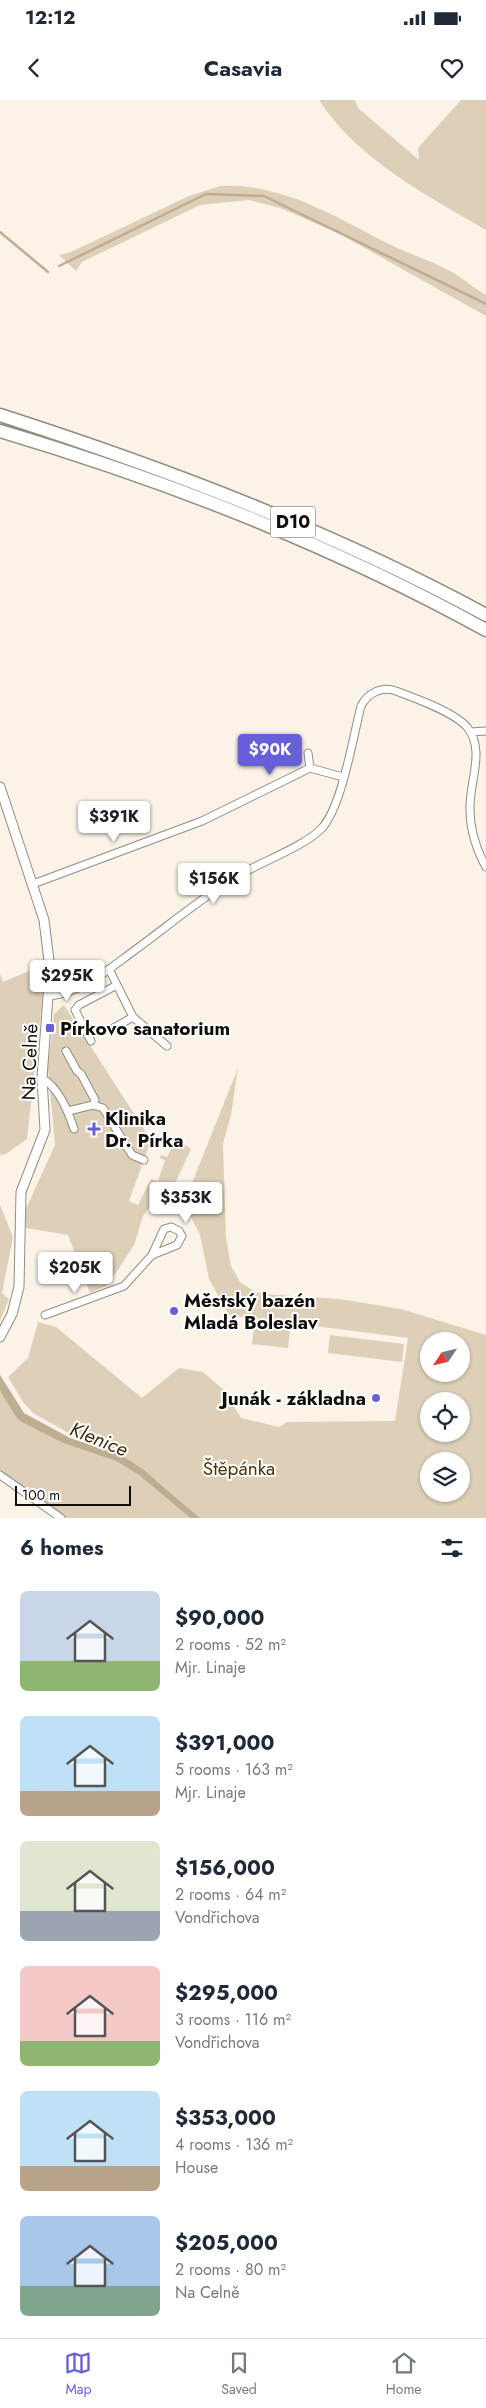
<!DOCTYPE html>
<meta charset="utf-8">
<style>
body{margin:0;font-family:Jost,sans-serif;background:#f6f6f7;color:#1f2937;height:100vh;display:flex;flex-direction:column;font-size:19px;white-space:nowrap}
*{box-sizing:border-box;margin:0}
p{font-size:16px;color:#747a83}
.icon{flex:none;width:28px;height:28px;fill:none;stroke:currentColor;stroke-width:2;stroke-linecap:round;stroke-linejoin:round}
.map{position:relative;height:1418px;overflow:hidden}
.panel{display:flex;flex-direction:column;background:#fff;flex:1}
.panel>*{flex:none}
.needle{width:32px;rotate:235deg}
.controls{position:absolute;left:420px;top:1232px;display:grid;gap:10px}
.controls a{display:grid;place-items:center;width:50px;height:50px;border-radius:50%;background:#fff;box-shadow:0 1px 4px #0004;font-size:25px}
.scale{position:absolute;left:15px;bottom:12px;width:116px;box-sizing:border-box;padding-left:5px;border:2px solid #100e0a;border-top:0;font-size:14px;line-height:18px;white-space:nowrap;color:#100e0a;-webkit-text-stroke:4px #fff;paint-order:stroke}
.price{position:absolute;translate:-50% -42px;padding:0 11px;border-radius:5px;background:#fff;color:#222;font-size:16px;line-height:32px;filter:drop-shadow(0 1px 2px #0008)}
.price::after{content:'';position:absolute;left:50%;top:30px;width:15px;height:11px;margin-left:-8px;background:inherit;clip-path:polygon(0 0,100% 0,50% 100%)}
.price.on{background:#665fd8;color:#fff}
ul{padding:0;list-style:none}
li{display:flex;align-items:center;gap:15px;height:125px;padding:0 20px}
li span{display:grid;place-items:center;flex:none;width:140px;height:100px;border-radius:8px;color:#555}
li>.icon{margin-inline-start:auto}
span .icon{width:60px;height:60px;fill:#fffc;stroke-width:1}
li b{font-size:21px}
h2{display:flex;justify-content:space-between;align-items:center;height:60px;padding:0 20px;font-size:21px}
.status{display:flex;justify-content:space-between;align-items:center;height:35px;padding:0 25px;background:#fff;direction:ltr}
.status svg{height:14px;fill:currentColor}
header{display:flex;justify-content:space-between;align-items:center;height:65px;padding:0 20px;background:#fff;font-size:22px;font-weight:700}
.menu{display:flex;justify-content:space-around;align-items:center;height:70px;border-top:1px solid #e0e1e3;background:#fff;font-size:14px;color:#747a83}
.menu a{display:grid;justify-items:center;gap:2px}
.menu .on{color:#665fd8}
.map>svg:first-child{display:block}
.green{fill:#ddcfb8;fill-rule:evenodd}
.water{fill:#bead91}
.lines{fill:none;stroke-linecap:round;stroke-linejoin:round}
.stream{stroke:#bead91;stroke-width:2.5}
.minor-casing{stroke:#928c81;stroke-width:9}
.tertiary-casing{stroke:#928c81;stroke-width:11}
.motorway-casing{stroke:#928c81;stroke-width:15}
.minor{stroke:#fff;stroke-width:7}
.tertiary{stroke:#fff;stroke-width:9}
.motorway{stroke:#fff;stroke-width:12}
.poi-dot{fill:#665fd8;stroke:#fff;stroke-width:2}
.labels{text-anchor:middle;stroke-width:4;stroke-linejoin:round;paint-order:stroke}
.shield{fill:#fff;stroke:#585654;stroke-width:1}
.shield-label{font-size:18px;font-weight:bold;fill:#100e0a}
.poi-label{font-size:19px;font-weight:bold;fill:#100e0a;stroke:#fff;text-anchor:start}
.street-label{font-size:19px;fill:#100e0a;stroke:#fff}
.park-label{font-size:19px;fill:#4d3500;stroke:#fff}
.water-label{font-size:20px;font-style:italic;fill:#402d07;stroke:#fff}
</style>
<div class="status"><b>12:12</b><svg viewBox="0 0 49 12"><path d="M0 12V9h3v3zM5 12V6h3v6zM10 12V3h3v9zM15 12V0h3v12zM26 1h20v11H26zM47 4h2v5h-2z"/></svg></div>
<header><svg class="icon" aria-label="back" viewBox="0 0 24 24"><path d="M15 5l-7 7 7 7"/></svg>Casavia<svg class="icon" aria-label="heart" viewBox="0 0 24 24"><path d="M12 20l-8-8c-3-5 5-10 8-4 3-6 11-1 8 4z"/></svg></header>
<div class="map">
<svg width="486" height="1418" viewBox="0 0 486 1418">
<rect width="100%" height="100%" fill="#fbf3e8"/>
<path class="green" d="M319,0H355L358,8L419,60L418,48L461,0H486V130C426,95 357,59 319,0Z
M220,86C279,83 331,114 381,140C405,153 431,160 454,173C465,180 475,189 486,195V216L338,133L280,108L249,100L200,105L82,162L76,171L59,155L71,152L189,96Z
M36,868L44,884L27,1039L6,1054L0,1055V874L3,882Z
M64,905L151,1040L129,1101L138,1105L151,1079L158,1081L165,1060L160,1058L161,1055L167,1057L176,1039L191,1049L172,1090L158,1097L143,1116L134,1145L108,1185L90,1193L68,1135L26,1128L25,1111L55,1045L48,968L54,914Z
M238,968L231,1015L223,1044L226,1137L231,1166L240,1182L252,1190L262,1194L339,1199L401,1209L486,1235V1418H200L155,1379L121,1355L81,1340L33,1313L23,1302L8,1277L28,1258L38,1222L56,1227L142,1298L179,1268L203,1272L224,1290L241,1318L279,1327L287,1322L395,1321L408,1238L229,1215L209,1179L200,1135L184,1103ZM429,1241H461V1274H429ZM429,1301H461V1334H429ZM429,1361H461V1394H429Z
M0,1105L13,1137L2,1193L9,1199L0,1221Z
M254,1225L290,1229L288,1248L252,1244Z
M330,1235L404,1244L402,1262L328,1253Z
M0,1291L16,1317L63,1343L116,1361L139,1375L190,1418H65L0,1371Z"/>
<path class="water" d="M0,1275L24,1313L70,1338L121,1355L144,1370L200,1418H190L139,1375L116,1361L63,1343L22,1322L16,1317L0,1291Z"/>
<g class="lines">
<path class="stream" d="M0,132L48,172
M59,166L206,94L264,96L486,204"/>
<defs>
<path id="minor" d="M470,632L486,631
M308,653L310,668
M33,784L202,721L310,668L343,677
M49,896C82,893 109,869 135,850C168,826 201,798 236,777C260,762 304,747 322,728C342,706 353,637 361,606C368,593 381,586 396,591C415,598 454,612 467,627C486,650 469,682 470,709C470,730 476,749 486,767
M133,917L167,946
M112,929L133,917L117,885
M91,941L75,910L79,905L117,885L109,869
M66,951L77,971L81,974L95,1000L93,1005L68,1011
M42,978C59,988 68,1011 74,1029
M93,1005L103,1008L132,1055L144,1060
M45,1215L124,1186L152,1155L164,1129L171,1127L179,1131L182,1136L177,1145L152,1155
M0,1375L61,1418"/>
<path id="tertiary" d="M0,687L44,820L50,869L42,978L45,1030L21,1092L19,1187L12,1214L0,1237"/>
<path id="motorway" d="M0,315C167,369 331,431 486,515
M0,331C168,381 332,445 486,530"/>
</defs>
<use href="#minor" class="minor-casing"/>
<use href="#tertiary" class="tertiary-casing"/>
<use href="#motorway" class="motorway-casing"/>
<use href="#minor" class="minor"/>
<use href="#tertiary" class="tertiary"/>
<use href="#motorway" class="motorway"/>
</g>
<g class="poi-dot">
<rect x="45" y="923" width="10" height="10" rx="2.5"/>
<path d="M91.5 1021.5h5v5h5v5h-5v5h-5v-5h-5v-5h5z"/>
<circle cx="174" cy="1211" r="5"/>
<circle cx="376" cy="1298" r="5"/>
</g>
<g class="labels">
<rect class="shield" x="270.5" y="406.5" width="45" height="31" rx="4"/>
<g class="shield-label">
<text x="293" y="428">D10</text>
</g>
<g class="poi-label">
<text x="60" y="935">Pírkovo sanatorium</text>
<text x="105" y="1025">Klinika<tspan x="105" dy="22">Dr. Pírka</tspan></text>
<text x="184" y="1207">Městský bazén<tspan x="184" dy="22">Mladá Boleslav</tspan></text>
<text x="366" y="1305" text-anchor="end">Junák - základna</text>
</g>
<g class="street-label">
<text transform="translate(29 962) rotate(-88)" y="7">Na Celně</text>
</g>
<g class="park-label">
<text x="239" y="1375">Štěpánka</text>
</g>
<g class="water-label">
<text transform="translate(99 1339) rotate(22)" y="7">Klenice</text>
</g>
</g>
</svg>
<div class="controls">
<a><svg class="needle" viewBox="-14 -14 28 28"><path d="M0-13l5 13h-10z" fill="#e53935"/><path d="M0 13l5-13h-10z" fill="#747a83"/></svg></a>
<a><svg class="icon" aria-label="locate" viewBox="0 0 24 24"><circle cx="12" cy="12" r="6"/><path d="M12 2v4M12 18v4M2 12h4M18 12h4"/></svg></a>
<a><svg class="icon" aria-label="layers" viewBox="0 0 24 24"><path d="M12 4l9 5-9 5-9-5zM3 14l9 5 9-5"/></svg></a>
</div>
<div class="scale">100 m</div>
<b class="price on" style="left:270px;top:676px">$90K</b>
<b class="price" style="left:114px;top:743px">$391K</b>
<b class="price" style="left:214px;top:805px">$156K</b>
<b class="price" style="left:67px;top:902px">$295K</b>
<b class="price" style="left:186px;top:1124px">$353K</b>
<b class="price" style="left:75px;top:1194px">$205K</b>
</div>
<section class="panel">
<h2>6 homes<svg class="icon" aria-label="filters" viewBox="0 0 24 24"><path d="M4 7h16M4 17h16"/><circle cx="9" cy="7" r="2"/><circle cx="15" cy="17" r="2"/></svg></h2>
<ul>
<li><span style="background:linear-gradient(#c9d6e8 70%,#8fb573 0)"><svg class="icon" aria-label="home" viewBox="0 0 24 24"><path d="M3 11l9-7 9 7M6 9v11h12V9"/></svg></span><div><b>$90,000</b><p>2 rooms · 52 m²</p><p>Mjr. Linaje</p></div></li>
<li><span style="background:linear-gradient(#bfe0f5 75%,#b9a48a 0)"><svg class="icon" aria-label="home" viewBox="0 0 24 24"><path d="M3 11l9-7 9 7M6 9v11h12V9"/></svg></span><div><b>$391,000</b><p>5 rooms · 163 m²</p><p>Mjr. Linaje</p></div></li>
<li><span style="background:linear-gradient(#dfe7d0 70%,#9aa5b1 0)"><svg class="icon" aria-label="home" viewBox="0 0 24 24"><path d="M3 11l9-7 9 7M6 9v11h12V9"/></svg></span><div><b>$156,000</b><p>2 rooms · 64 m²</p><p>Vondřichova</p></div></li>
<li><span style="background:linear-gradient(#f6c9c9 75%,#8fb573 0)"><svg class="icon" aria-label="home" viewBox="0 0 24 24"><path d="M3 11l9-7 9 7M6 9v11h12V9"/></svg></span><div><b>$295,000</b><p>3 rooms · 116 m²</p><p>Vondřichova</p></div></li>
<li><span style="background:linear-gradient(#bfe0f5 75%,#b9a48a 0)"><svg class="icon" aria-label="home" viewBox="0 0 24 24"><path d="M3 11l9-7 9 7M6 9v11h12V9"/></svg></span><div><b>$353,000</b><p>4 rooms · 136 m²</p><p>House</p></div></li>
<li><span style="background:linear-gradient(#a9c7e8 70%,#7fa58c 0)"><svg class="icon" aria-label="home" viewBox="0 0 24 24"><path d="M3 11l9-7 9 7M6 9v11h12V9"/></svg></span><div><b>$205,000</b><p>2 rooms · 80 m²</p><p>Na Celně</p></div></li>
</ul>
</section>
<nav class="menu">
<a class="on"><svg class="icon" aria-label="map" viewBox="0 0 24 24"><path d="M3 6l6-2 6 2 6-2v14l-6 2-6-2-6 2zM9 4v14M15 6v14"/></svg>Map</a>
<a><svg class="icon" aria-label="saved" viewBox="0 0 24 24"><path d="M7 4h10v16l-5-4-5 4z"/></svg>Saved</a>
<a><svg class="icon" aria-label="home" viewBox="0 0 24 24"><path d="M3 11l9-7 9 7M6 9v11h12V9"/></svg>Home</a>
</nav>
